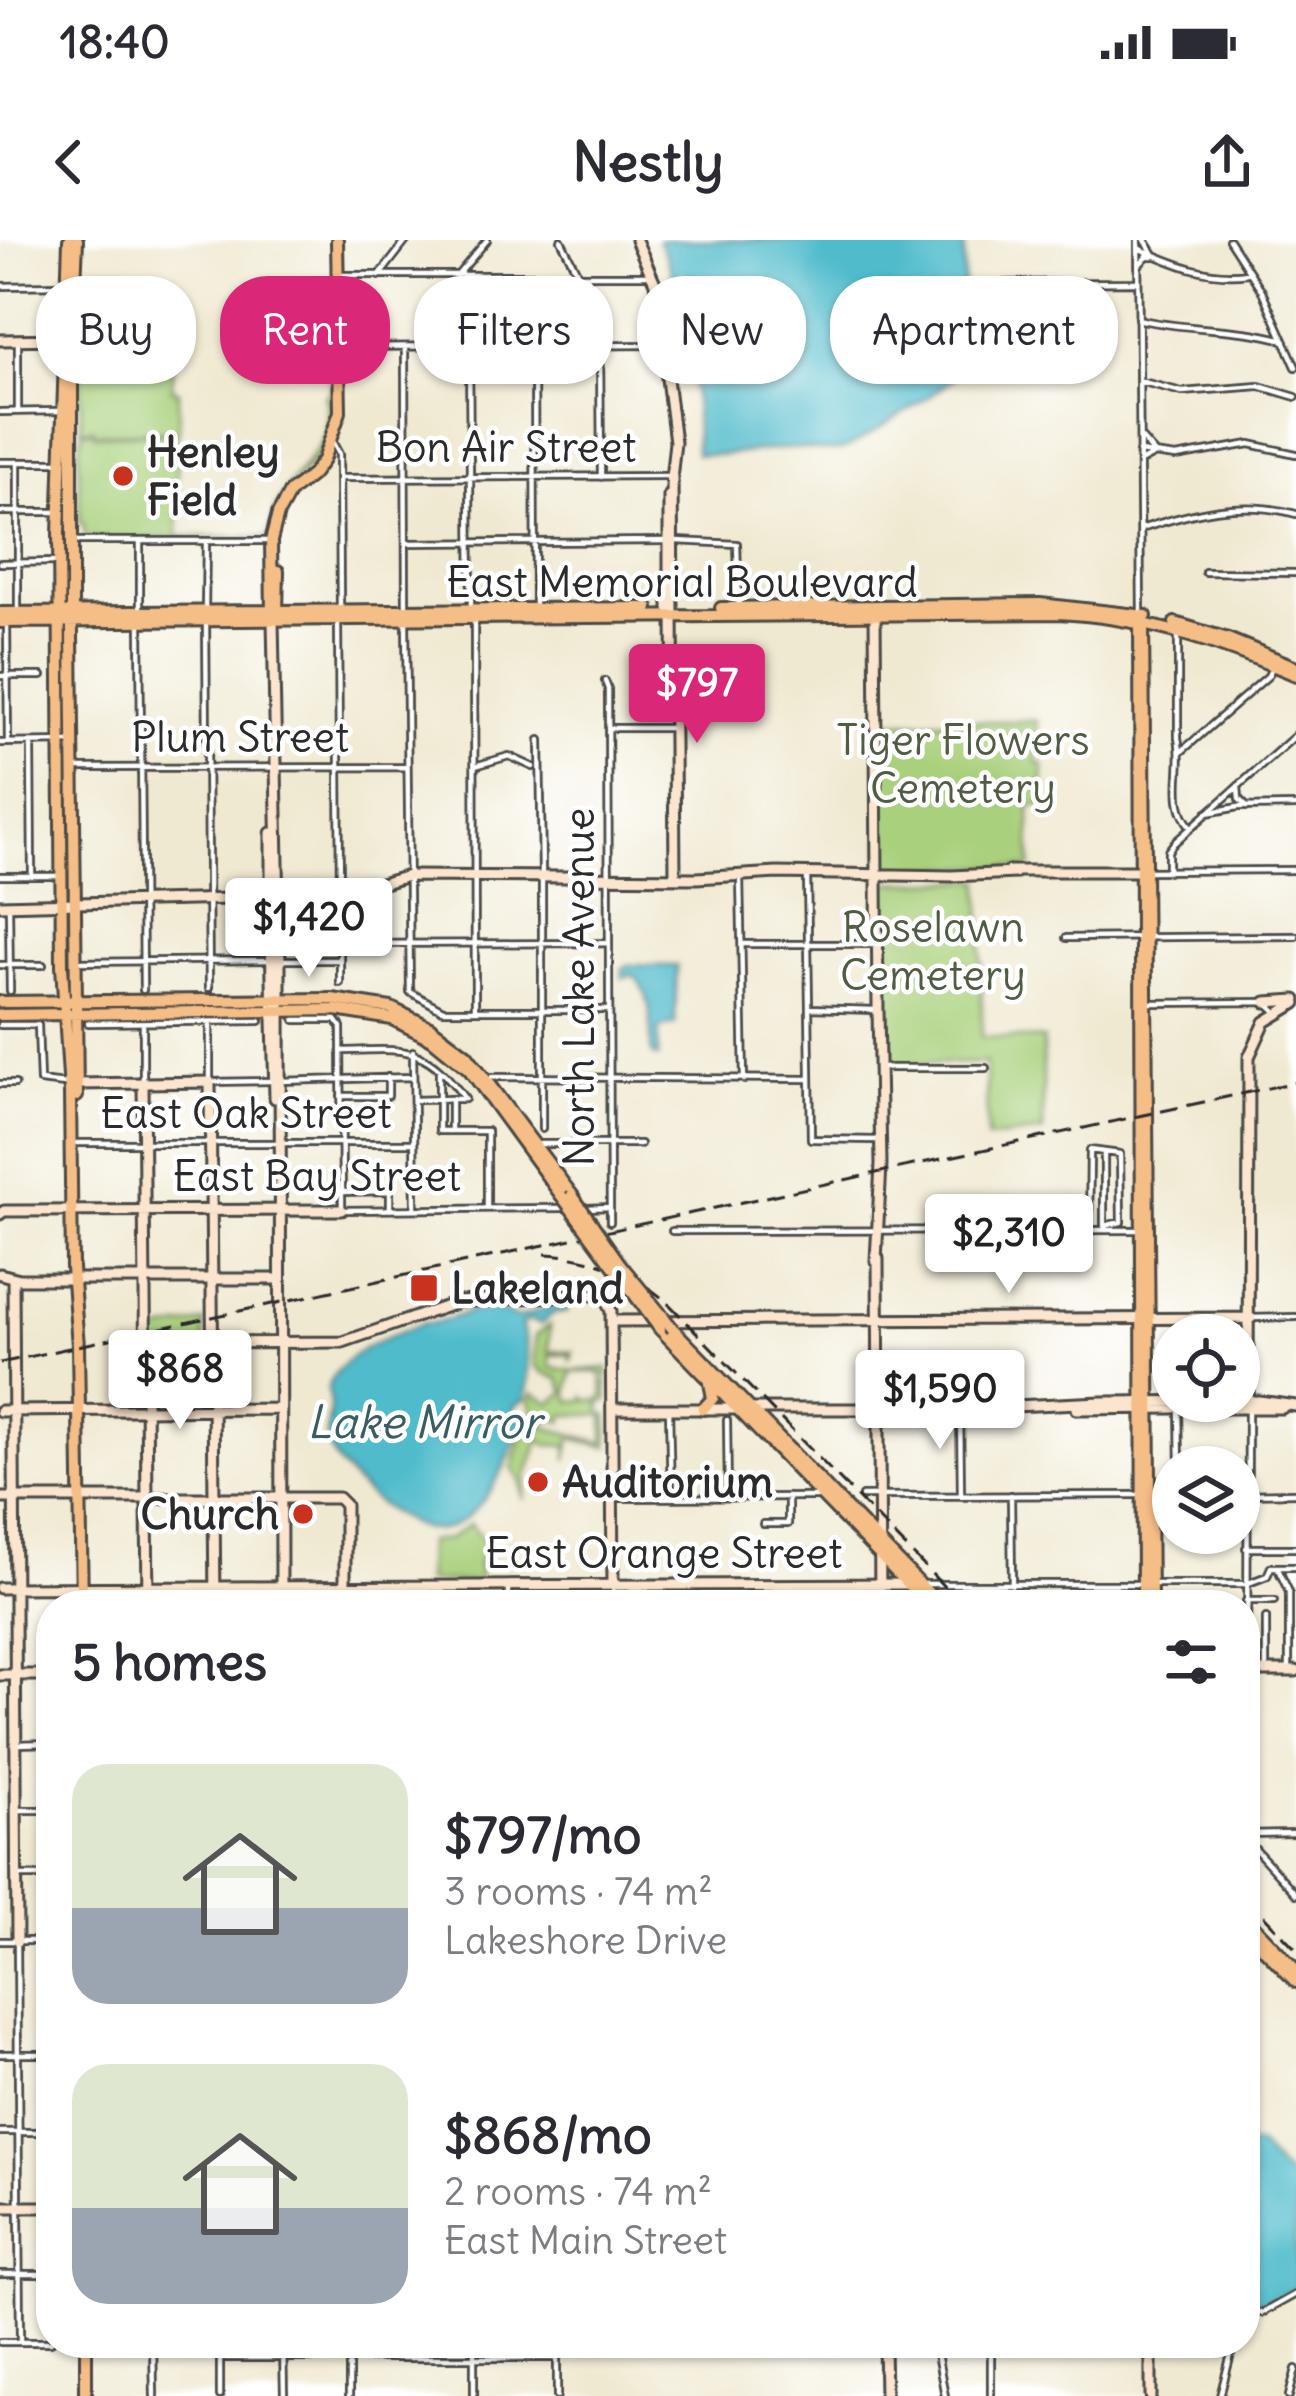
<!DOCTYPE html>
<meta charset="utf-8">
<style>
body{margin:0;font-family:Delius,sans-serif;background:#f2f2f3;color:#2b2b33;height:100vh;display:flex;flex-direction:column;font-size:45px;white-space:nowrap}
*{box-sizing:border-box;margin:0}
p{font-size:39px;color:#7c7c81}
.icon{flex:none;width:66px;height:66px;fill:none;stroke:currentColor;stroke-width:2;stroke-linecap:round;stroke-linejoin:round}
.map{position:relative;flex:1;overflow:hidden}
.panel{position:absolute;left:36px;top:1350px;width:1224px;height:768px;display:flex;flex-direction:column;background:#fff;border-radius:48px;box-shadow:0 3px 9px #0004}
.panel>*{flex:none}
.hud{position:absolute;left:36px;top:36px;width:1224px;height:108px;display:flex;gap:24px}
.fabs{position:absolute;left:1152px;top:1074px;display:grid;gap:24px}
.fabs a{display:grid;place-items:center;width:108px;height:108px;border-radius:50%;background:#fff;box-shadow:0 3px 9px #0004;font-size:60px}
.price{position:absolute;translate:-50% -102px;padding:0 27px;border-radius:12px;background:#fff;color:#222;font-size:39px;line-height:78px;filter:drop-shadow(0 3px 6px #0008)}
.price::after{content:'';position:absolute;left:50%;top:72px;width:36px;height:27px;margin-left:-18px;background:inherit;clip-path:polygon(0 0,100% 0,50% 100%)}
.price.on{background:#db2777;color:#fff}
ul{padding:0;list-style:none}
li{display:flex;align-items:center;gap:36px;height:300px;padding:0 36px}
li span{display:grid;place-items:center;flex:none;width:336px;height:240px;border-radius:36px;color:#555}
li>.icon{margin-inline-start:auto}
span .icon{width:144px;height:144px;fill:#fffc;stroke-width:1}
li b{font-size:51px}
h2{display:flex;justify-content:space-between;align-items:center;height:144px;padding:0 36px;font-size:51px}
.chip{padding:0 42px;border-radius:48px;background:#fff;box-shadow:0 3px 9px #0004;font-size:42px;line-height:108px}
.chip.on{background:#db2777;color:#fff}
.status{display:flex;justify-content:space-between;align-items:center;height:84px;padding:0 60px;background:#fff;direction:ltr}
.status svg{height:33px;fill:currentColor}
header{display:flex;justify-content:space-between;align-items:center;height:156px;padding:0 36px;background:#fff;font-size:54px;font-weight:800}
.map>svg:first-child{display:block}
.green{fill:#a9d07b;stroke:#6a7e53;stroke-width:3}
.water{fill:#50bbcb;stroke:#3e737b;stroke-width:3}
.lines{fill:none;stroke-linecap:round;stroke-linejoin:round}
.street-casing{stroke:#494844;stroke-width:10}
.secondary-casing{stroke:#494844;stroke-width:15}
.primary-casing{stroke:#494844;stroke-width:16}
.street{stroke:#fff;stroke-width:4.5}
.secondary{stroke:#fbe5cf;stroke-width:9}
.primary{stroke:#f6be87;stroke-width:10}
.rail{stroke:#2b2b2b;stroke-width:3;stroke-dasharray:18 9;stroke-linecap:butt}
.primary-bridge-casing{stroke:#494844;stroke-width:16;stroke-linecap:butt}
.primary-bridge{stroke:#f6be87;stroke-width:10}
.poi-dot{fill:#c8321e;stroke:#fff;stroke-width:4.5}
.labels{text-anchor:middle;stroke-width:9;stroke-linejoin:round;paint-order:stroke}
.street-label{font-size:42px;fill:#2b2b2b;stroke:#fff}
.poi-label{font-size:42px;font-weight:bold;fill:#2b2b2b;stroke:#fff;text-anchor:start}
.park-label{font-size:42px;fill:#515d43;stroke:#fff}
.water-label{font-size:45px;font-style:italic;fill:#385d63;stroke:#fff}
</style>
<div class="status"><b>18:40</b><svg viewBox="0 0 49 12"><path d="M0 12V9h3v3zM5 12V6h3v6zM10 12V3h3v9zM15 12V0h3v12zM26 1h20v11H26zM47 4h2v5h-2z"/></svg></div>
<header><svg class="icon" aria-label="back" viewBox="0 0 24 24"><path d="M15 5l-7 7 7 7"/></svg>Nestly<svg class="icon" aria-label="share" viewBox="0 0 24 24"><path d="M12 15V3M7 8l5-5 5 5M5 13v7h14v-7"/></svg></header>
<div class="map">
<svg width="1296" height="2156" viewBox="0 0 1296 2156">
<rect width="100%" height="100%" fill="#fff"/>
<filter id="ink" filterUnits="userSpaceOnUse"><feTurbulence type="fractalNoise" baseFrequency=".00833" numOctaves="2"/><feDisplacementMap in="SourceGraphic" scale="24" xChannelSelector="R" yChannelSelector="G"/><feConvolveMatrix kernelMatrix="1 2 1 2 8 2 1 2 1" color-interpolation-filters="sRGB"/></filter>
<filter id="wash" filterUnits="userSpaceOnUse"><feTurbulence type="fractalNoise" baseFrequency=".004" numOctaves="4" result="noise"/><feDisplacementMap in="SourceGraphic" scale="48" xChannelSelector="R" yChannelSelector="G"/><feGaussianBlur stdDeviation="2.7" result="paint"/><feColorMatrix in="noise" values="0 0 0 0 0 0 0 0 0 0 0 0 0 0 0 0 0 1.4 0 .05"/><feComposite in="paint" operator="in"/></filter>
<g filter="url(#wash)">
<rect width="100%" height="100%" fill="#f0e9d1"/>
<path class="green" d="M146,46C180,72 172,112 172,150L178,151L179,191L94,193V189H81V50Z
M331,105L335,106V172L324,205L318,218L292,243L269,297L85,298L84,284H80L79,208L83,191H92L95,195L177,193L178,296L268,297C271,284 273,270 280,259C302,219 337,207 326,156L331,150Z
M881,481H1037V523L1043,524L1044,565L1030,566L1031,627L885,628L882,623Z
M981,640L982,797L1043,799V892L987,899L986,823L890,824L887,820L885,643Z
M204,1082L205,1157L200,1161L157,1162L153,1158V1093Z
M550,1085L549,1111L573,1112L571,1122L570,1114L550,1115L551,1127L573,1131L607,1128V1136H600L599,1132H572L568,1152L571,1161L583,1160L585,1156L587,1160H600L604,1155L602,1141H607L608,1160L599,1164L604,1175H564L563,1182L551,1179L541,1186L604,1203V1175H608V1207L571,1198L567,1220L568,1206L547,1205L540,1199L527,1236L524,1260L520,1240L512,1228L523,1189L533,1172L530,1160L533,1153L551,1163L565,1152L559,1139C527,1126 537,1131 535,1096Z
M470,1284L488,1306L487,1315L479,1320V1341L426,1342L427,1302L449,1299Z"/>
<path class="water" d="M658,0H965C960,45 973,96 952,138C948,146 855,205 844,209C833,213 820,210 808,209C770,206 733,218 696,214C696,149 689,58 658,0Z
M628,725L677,726L675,784L659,789L658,817L653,816L651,811C650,783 654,755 633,735L623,738V728Z
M566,1062L570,1065L567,1072L552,1074L541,1084L529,1080L521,1085C530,1106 530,1138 526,1159L514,1166L515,1175L522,1180C511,1218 486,1275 445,1289C413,1300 340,1237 330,1209C324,1193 330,1181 330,1165C330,1153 325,1151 331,1140C350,1108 391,1096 424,1083C441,1086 467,1068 490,1069C502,1069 508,1075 518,1078Z
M1245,1904L1259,1906L1277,1927L1296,1941V2048L1256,2066L1250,2064L1245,2046Z"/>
</g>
<g filter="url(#ink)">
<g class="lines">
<defs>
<path id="street" d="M561,0L579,36
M1138,0L1141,375
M1229,0L1262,51L1296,127
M1138,8C1173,23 1208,39 1247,33
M1139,25L1147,16H1155L1145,0
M342,35H649
M379,36L407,0
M457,36L487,0
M1004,43L1136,42
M0,46L63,45
M1138,79C1187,91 1235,86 1284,100
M18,100V172
M534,106L535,369
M600,106L601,237
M343,107L661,105
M405,107L406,370
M469,107L471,370
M1139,141L1182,152L1259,146L1296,157
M0,172L59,171
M1141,198L1155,214L1142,221
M332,201L339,214L340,367
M1139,212L1176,217L1250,204L1296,214
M0,222H59
M339,238L670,236
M0,272H55
M1141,289C1193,272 1242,259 1296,274
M73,301H271
M676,301L737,304L739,367
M406,303L669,301
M0,323L59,322
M1205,332L1296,333
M205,371L206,301
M140,372V301
M18,373V222
M474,377L475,768
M338,380L340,656
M406,380L410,752L443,770H609
M7,382L8,503
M206,382L209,748
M140,383L143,750
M1178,397V498C1185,527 1168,562 1191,587
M0,436H42
M605,441L608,449L610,982
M609,488H674
M540,500L542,634
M0,503L73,502
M31,503L32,636
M1182,511L1268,436L1273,425
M475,526L509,516L533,527
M73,528L406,527
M1238,546L1239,559L1247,567
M1207,573L1238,567L1296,566
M1147,631L1296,630
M1168,632V611L1174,603L1296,495
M807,635L811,899L877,900
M0,636H58
M740,636L744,840
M340,662V743
M9,667L10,751
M1066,698L1296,696
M340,704L608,703
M743,704H876
M280,720H340
M75,722L273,720
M0,725H43
M1150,763L1266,762L1277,772
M809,768L875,770
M295,780H336L341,787L342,970L564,968
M210,782V842L274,841
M88,783L260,781
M143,783V843
M0,785H38L40,841L65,844
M341,811C404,810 424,802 465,859H451V891H487V969
M413,811L415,967
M878,828H986
M439,831V891H451
M492,837L810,839
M280,841L412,837
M0,844H15
M341,856H388V837
M414,860L451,859
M542,889V639
M77,903H414
M540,904H640
M342,952L390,951V970
M587,968L610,967
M1104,985V912
M1089,990L1090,910L1120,914L1121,982L1104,986
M672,991L1140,990
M1251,1078L1296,1077
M960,1167L961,1256
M1179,1168L1180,1227
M669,1169L671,1257
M727,1180L728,1257
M1239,1254L1296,1253
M1011,1255L1012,1345
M1150,1255H1173
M862,1256L1138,1255
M612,1258L817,1257
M763,1284H788V1257
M1180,1299V1293
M1246,1308H1296
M1277,1327L1289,1352V1431
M925,1344H1142
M1153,1344H1246L1267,1336L1271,1327H1296
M613,1346L614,1365
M508,1347V1365
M1246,1361H1274
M1266,1378V1431
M1247,1431L1248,1168
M17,1504L51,1503
M17,1570H51
M1245,1594L1296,1593
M1245,1598L1296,1654
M21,1636H51
M0,1701H51
M17,1701L20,2102
M0,1814H51
M0,1892H51
M0,2034H51
M1245,2071L1262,2073L1296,2054
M0,2102H51
M153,2103L154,2156
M220,2103V2156
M283,2103L284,2156
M349,2103V2156
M474,2103V2156
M557,2103V2156
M935,2103L945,2156
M991,2103V2156
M220,2118H557
M1220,2156L1234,2103
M1289,2156L1296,2129"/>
<path id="secondary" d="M636,0L655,43L675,202L671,239
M0,100L65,99
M672,236L675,636
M669,256V368L673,375
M875,372L878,770
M273,380L280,720L281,1365
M1009,631H1142
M271,643V593
M270,659L275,858
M0,665L340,656L408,636L697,638L777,633L952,636L1015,633
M1266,762L1296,760
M143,843L148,1365
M77,844L210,842L215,1365
M0,974L4,971L342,970
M878,1018L880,1365
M876,1021L881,924L878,769
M0,1034L20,1039H278
M13,1038L17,1701
M611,1081L1251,1078
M211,1103L343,1102L459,1062L588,1054L605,1058L611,1071L613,1346
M1215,1168H1282
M1248,1168L1249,817L1265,782L1296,763
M612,1169H946L1102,1162L1259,1161L1296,1166
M1077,1169L1174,1168
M0,1171L279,1169
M0,1258H338L345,1265V1365
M0,1348L913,1344
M1245,1431H1296
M0,1435H51
M0,1967H51
M884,2103L885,2156
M1151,2103V2156"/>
<path id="primary" d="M69,0L59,294L62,726L70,853L72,1028L78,1106L82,1365
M721,368L1040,364L1146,376
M277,372L278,331
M0,373L648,368
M272,377L271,301L278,274L290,252L312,235L323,220L340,172L337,0
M1140,378L1143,1365
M1143,379L1151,1365
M0,382L1058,373C1143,377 1218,402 1296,435
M1175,383L1228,399L1296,427
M0,762L332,759L391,768L430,787L467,815L572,955
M0,775L336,770L392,779L432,799L469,829L561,955
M77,856L72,394V115L77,0
M660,1089L928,1365
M673,1089L940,1365
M703,1169L713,1158L710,1143
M1245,1677L1296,1730
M1245,1689L1296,1742
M86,2103V2156"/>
</defs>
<use href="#street" class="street-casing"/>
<use href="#secondary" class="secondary-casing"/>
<use href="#primary" class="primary-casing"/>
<use href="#street" class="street"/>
<use href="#secondary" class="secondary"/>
<use href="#primary" class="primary"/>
<path class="rail" d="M545,1014C591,1016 631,1032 666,1061L962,1365
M0,1123L1296,842
M1245,1656L1296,1709"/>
<defs>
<path id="primary-bridge" d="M561,955L660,1089
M572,955L620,1024L673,1089"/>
</defs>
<use href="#primary-bridge" class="primary-bridge-casing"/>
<use href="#primary-bridge" class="primary-bridge"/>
</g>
</g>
<g class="poi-dot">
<circle cx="123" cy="236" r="12"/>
<rect x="409" y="1033" width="30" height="30" rx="6"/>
<circle cx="538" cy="1242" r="12"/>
<circle cx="303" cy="1274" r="12"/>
</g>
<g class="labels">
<g class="street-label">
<text x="506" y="222">Bon Air Street</text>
<text x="682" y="357">East Memorial Boulevard</text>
<text x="240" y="512">Plum Street</text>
<text transform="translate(579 747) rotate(-90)" y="15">North Lake Avenue</text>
<text x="246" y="888">East Oak Street</text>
<text x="317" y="951">East Bay Street</text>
<text x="664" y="1328">East Orange Street</text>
</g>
<g class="poi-label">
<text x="147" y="227">Henley<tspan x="147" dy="48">Field</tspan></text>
<text x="451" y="1063">Lakeland</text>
<text x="562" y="1257">Auditorium</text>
<text x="279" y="1289" text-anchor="end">Church</text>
</g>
<g class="park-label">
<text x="963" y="515">Tiger Flowers<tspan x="963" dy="48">Cemetery</tspan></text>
<text x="933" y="702">Roselawn<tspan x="933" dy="48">Cemetery</tspan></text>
</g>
<g class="water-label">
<text x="424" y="1198">Lake Mirror</text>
</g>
</g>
</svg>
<div class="fabs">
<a><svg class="icon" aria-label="locate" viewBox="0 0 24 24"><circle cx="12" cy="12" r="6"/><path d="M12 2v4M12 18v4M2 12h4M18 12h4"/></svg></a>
<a><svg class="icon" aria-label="layers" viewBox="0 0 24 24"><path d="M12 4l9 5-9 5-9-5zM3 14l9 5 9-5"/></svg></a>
</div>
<b class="price on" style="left:697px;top:506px">$797</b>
<b class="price" style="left:309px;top:740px">$1,420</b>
<b class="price" style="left:1009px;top:1056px">$2,310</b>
<b class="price" style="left:180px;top:1192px">$868</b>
<b class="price" style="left:940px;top:1212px">$1,590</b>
<div class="hud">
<a class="chip">Buy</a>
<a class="chip on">Rent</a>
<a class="chip">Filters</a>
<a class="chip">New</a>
<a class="chip">Apartment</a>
</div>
<section class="panel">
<h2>5 homes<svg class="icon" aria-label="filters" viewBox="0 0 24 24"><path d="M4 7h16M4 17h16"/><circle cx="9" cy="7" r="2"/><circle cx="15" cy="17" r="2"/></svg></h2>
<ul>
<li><span style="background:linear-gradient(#dfe7d0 60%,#9aa5b1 0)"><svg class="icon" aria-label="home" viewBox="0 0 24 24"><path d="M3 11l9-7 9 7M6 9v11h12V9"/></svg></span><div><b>$797/mo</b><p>3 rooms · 74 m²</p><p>Lakeshore Drive</p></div></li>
<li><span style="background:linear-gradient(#dfe7d0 60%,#9aa5b1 0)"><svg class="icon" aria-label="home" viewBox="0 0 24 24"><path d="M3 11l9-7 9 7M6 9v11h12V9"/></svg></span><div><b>$868/mo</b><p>2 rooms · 74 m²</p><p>East Main Street</p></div></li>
</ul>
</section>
</div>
